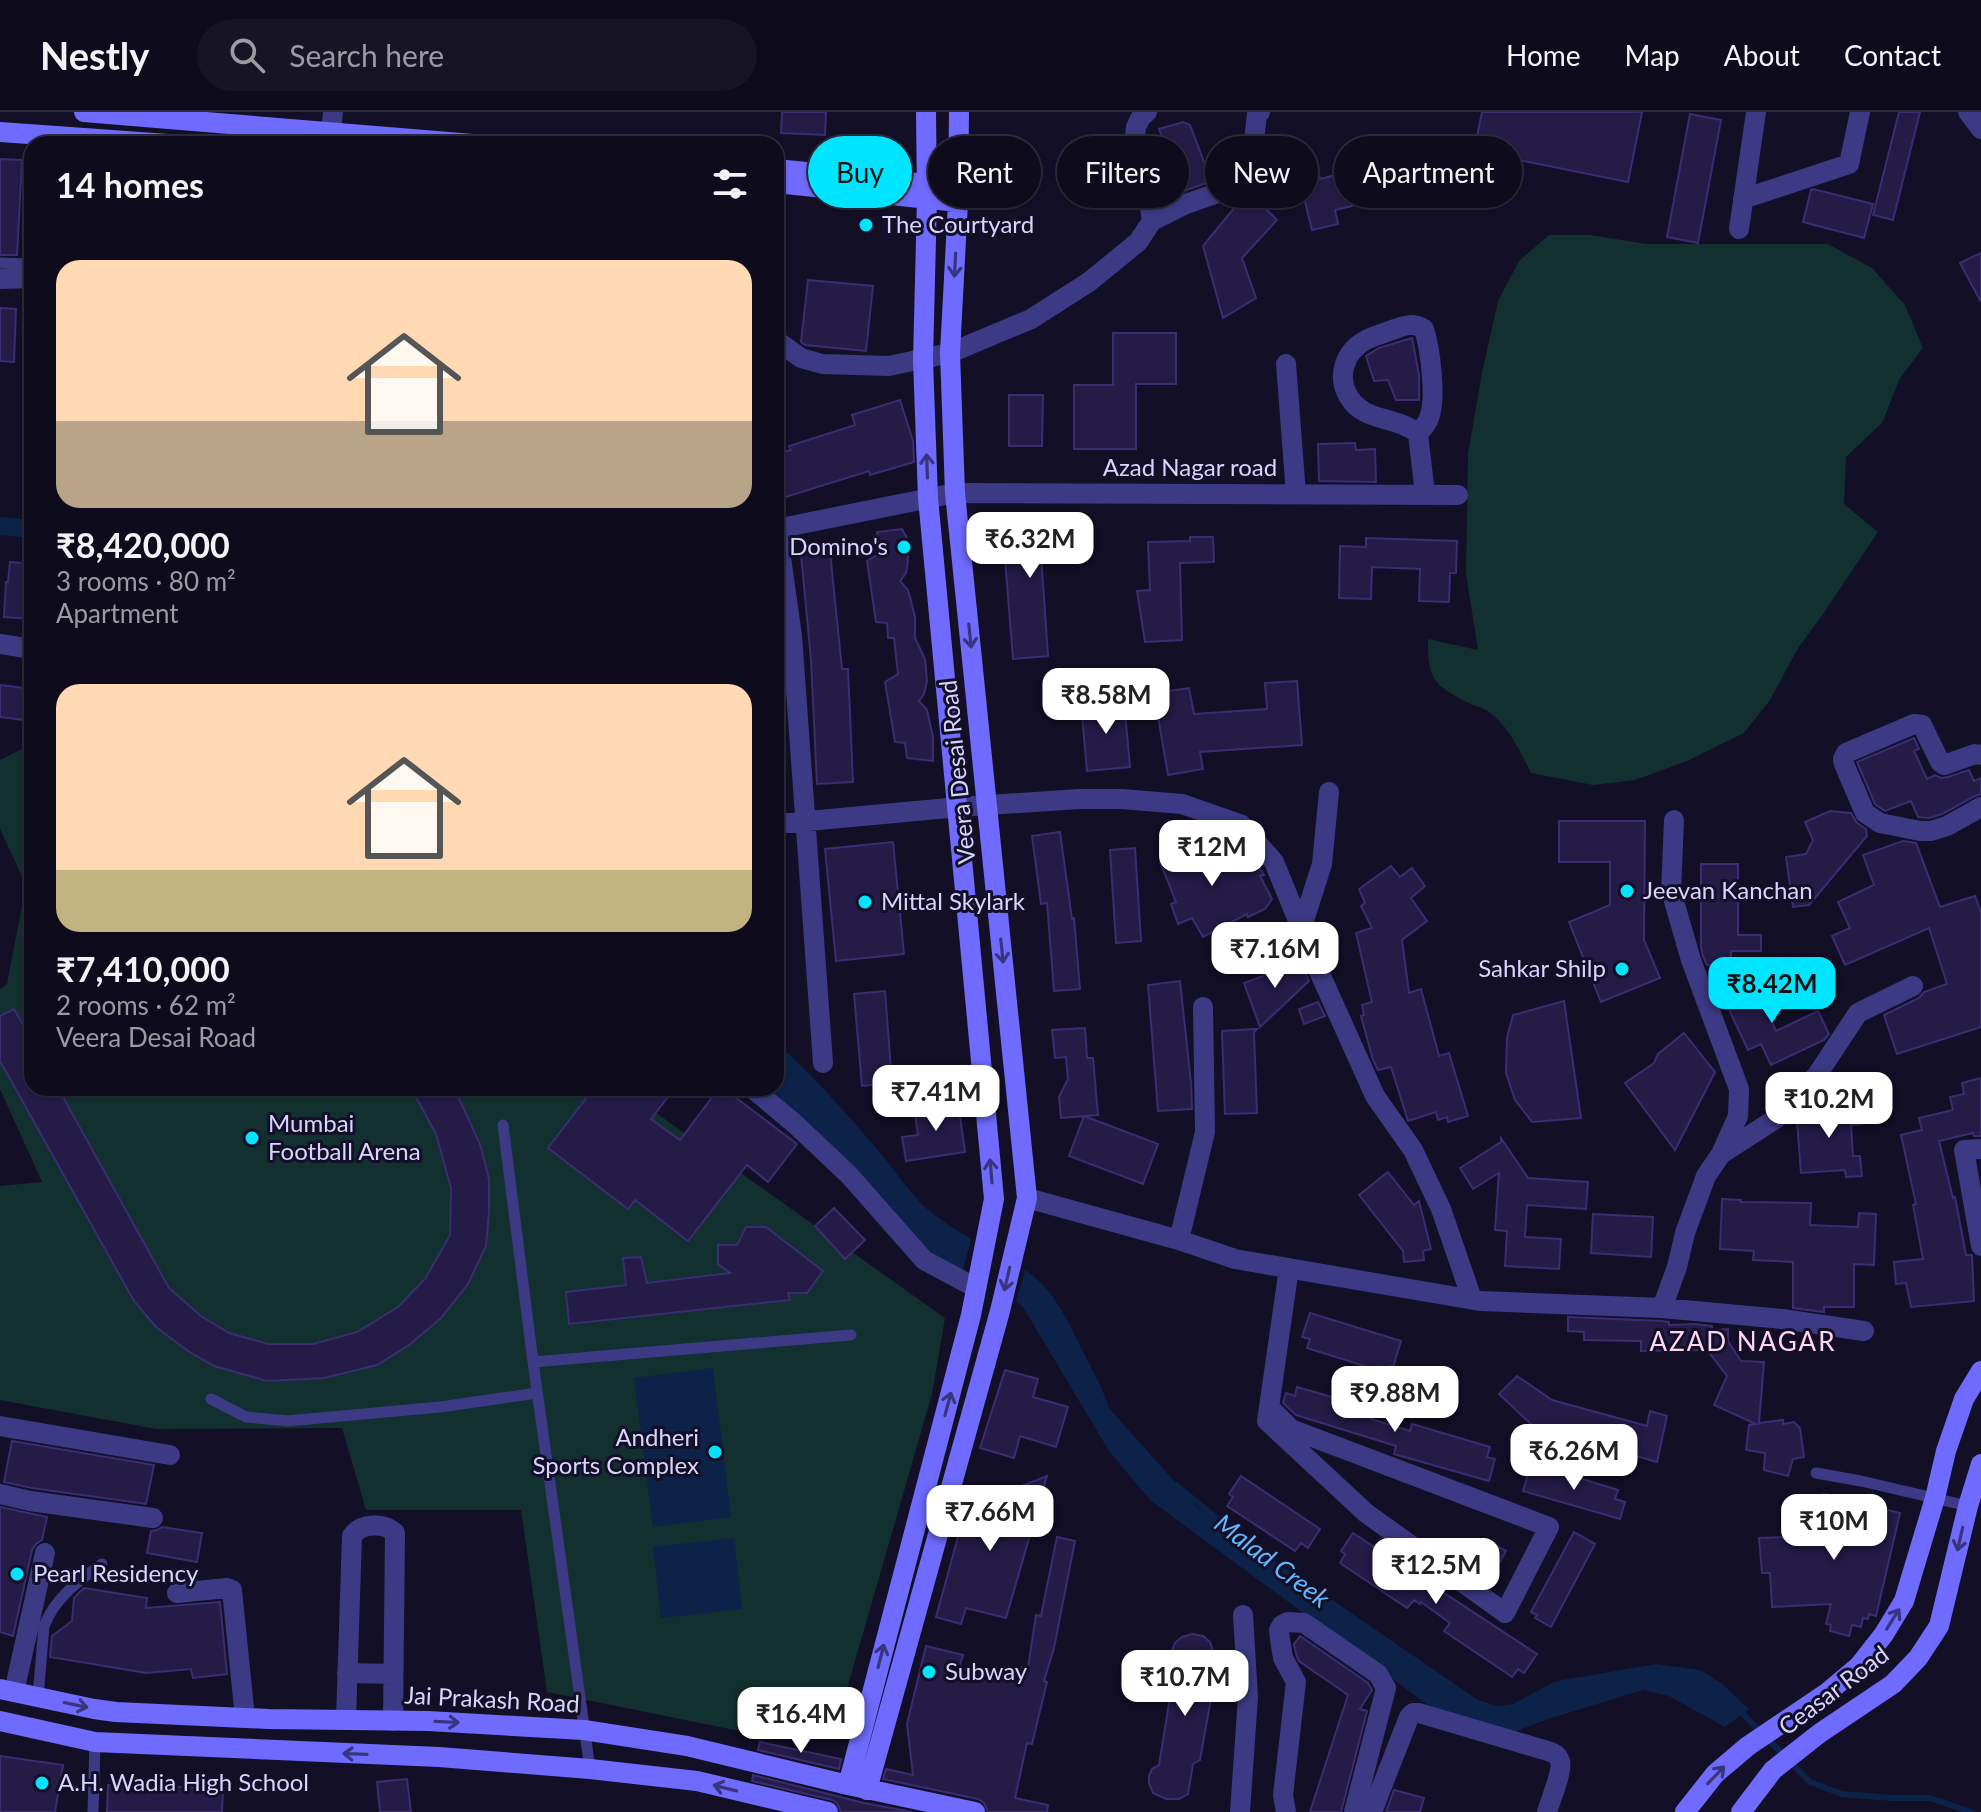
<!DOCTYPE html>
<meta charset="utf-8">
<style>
body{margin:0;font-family:Lato,sans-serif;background:#171425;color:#f1f3f6;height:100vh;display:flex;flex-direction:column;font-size:30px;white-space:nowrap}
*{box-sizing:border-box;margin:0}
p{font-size:26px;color:#9b9ba3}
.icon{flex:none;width:44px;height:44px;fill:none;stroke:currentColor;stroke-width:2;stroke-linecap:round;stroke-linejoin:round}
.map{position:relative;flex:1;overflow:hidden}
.panel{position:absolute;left:24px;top:24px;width:760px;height:960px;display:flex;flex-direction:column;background:#0e0b1c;border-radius:24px;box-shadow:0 2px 6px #0004,0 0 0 2px #2e2b3b}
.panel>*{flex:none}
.hud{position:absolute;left:808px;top:24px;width:760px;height:72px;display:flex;gap:16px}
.price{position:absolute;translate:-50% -68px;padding:0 18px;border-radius:16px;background:#fff;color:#222;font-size:26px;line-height:52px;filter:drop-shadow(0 2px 4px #0008)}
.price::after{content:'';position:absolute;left:50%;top:48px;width:24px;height:18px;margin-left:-12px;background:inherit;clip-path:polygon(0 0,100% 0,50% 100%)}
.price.on{background:#00e5ff;color:#111}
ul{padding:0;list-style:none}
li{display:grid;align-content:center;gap:16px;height:424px;padding:0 32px}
li span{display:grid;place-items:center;height:248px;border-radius:24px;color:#555}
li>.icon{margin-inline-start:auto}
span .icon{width:144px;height:144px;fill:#fffc;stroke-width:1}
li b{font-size:34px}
h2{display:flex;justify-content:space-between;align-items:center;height:96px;padding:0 32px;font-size:34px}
.pill{padding:0 28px;border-radius:36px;background:#0e0b1c;box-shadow:0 2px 6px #0004,0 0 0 2px #2e2b3b;font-size:28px;line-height:72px}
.pill.on{background:#00e5ff;color:#111}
header{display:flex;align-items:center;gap:48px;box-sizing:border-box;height:112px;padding:0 40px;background:#0e0b1c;border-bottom:2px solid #2e2b3b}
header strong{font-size:38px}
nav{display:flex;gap:44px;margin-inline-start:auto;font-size:28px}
.search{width:560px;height:72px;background:#171425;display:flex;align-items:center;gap:20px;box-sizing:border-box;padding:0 28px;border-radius:44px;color:#9b9ba3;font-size:30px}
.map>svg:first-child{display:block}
.green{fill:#12302f}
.water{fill:#0c2248}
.pier{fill:#130f26}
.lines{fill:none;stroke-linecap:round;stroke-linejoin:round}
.stream{stroke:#0c2248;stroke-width:6}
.building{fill:#241b47;stroke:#3b2d73;stroke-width:2}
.lane{stroke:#3d3a85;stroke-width:11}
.street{stroke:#3d3a85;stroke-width:20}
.secondary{stroke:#6f6bff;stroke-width:20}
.oneway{stroke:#38347d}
.poi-dot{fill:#00e5ff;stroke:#130f26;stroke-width:3}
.labels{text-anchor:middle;stroke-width:6;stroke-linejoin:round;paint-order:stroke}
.poi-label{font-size:24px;fill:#d9d4ff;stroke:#130f26;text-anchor:start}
.street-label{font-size:24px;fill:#d9d4ff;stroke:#130f26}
.neighbourhood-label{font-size:26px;letter-spacing:2px;fill:#ffd6f0;stroke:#130f26}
.water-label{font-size:26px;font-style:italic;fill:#62b6ff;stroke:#130f26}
</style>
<header>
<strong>Nestly</strong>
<div class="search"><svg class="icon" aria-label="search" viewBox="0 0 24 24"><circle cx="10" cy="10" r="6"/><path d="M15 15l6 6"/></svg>Search here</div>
<nav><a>Home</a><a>Map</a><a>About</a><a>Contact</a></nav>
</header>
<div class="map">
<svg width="1981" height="1700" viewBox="0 0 1981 1700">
<rect width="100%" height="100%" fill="#130f26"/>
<path class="green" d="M1549,123H1591L1646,132H1828L1872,156L1905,193L1923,236L1900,266L1882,311L1846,345L1844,392L1878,420L1823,502L1798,536L1770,588L1744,621L1687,649L1635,668L1593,673L1531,661C1520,640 1510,615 1489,600C1482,595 1473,593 1466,590C1432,572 1428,566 1428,527L1478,538L1466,462L1468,341L1482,261L1498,189L1519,149Z
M32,632V976H621L945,1206L932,1282L838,1608L819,1622L779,1627L547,1580L521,1398H366L342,1316L156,1317L0,1288V1074L42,1070L0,977V877L7,872L26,773L0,717V648Z"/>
<path class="water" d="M0,405L32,408V426L0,423Z
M776,930C813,964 848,1002 880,1041C896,1059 909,1081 927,1097C957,1122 993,1137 1025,1158C1054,1177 1066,1206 1081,1236C1092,1256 1102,1275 1109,1296L1197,1395L1478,1588L1497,1594L1513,1592L1556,1569L1657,1552L1700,1558L1721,1571L1749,1597L1725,1615L1669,1584L1643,1578L1548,1607L1517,1619L1487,1624L1451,1610L1150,1388L1109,1339L1023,1195L996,1174L932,1147L876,1086L770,976H776Z
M713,1256L731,1405L653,1415L634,1266Z
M734,1426L742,1497L661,1506L653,1435Z"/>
<path class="pier" d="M972,1123L1026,1154L1015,1194L994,1177L962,1162Z"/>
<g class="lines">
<path class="stream" d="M1176,1373L1236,1422
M1738,1597L1810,1670L1842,1682L1892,1686H1930L1971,1700"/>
</g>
<path class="building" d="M782,0H826L825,23L781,21Z
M1482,0H1642L1628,70L1474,39Z
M1899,0H1920L1893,108L1873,103Z
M1690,2L1721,8L1698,131L1667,125Z
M1183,10L1190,13L1210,66L1209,70L1181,80L1174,59L1165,62L1156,38L1166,35L1159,17Z
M1315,44L1320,67L1344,61L1352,94L1335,98L1338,112L1312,118L1295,49Z
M0,47L22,48L17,143H0Z
M1813,77L1873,92L1864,126L1803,110L1811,78Z
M1248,79L1277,108L1242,146L1256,186L1223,206L1203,134Z
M1981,141V190L1960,151Z
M808,168L873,174L866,239L805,233L801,230Z
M0,196L16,197L14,250L0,249Z
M1113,221H1176V272H1136V337H1074V273H1113Z
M1412,226L1419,263V288H1396L1388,268L1374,269L1366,244L1379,236Z
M1009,283H1043L1042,334H1009Z
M900,288L913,329L914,350L870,363L869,359L776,388V342L791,338L789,334L855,313L852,303Z
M1355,331L1356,338L1375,337L1376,370L1319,369L1318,332Z
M1068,406L1070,441L1041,443L1048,544L1013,547L1002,410Z
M902,417L907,426L908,449L906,461L900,469L908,478L915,505V526L925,547L927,569L924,582L919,589L927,598L933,625V649L907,646L905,631L895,630L885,570L898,562L894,526H888L887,511L876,510L867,449L880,441L877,420Z
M1190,425H1213L1214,450L1180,451L1182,528L1145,530L1137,479L1150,478L1148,430L1190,429Z
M1366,426L1457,429L1456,461H1450L1449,490L1419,489L1420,457L1372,455L1371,487L1339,486L1340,434L1366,435Z
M830,440L842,557H848L853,670L817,672L811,548L801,442Z
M10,450L32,452V507L4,505L6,470H8Z
M1297,569L1302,633L1200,640L1203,657L1168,663L1154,581L1189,576L1194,602L1267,597L1265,571Z
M0,573L32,577V609L0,605Z
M1124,588L1130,655L1087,659L1081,592Z
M1914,626L1919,637L1914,639L1927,667L1935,663L1941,666L1948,665L1969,658L1974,669L1981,666V682L1975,684L1942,702L1929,706L1918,705L1911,689L1885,699L1875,692L1857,650Z
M1830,699L1851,701L1857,711L1866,717L1867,724L1809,793L1793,795L1786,745L1806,742L1813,728L1805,710Z
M1559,709H1645L1644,828L1660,866L1601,890L1569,810L1610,793V750H1559Z
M1060,720L1072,807L1074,806L1080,877L1054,879L1047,791L1041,792L1032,724Z
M1168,727L1174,741L1204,729L1217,760L1253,746L1264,763L1260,764L1272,787L1265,797L1248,805L1247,802L1203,825L1192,806L1178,812L1171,792L1176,790L1160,750Z
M1903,729L1916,731L1940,795L1975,784L1981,801V915L1897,942L1884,903L1919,886L1924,880L1947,872L1929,816L1845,853L1832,824L1850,816L1838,790L1874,773L1863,743Z
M893,730L904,842L836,849L825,737Z
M1135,736L1141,829L1116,831L1110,738Z
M1701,752H1738V823H1761V839H1731V853H1707L1703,844L1701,835Z
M1391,754L1400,765L1412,756L1425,774L1411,786L1427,809L1402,828L1409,881L1421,877L1439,944L1449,941L1468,1004L1448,1010L1447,1005L1438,1008L1436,1000L1408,1009L1391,955L1378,958L1373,948L1361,904L1364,903L1362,893L1372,890L1356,821L1372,816L1361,794L1365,791L1359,777Z
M1300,849L1309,869L1260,915L1244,871L1282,857L1281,855Z
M1769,866L1777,883L1762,890L1776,919L1818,899L1829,922L1824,928L1771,953L1761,932L1748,938L1724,887Z
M1180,869L1191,971L1192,997L1158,999L1148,873Z
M885,879L892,971L862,974L854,882Z
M1564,889L1581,1006L1532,1010L1515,988L1506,961L1507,926L1513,903Z
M1318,890L1325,904L1304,912L1299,897Z
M14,897L32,929V976H58L169,1176L201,1204L229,1221L268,1232H313L357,1220L398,1195L425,1167L450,1123L451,1076L436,1022L411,976H454L480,1032L489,1067V1099L486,1134L468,1172L440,1207L409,1233L377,1253L324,1266L267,1269L214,1254L188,1239L156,1215L134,1189L0,949V904Z
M1085,916L1087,946H1093L1098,1003L1061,1006L1059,985L1068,967L1066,945L1055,946L1052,918Z
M1257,917L1254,920L1257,1001L1225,1002L1222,919Z
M1684,921L1715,960L1675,1038L1625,971L1654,951L1658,942Z
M1981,966V1024H1974L1973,1021L1939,1029L1953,1086L1955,1085L1966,1143H1972L1974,1189L1911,1195L1906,1171L1896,1172L1894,1150L1923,1147L1913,1093L1916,1092L1901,1023L1922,1018L1919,1006L1953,998L1950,985L1964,982L1962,971Z
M594,976H675L651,1007L680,1028L719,976H723L797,1032L768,1070L747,1053L688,1129L635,1088L628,1097L548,1036Z
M958,990L965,1040L906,1049L902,1025L918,1023L914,996Z
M1853,993V997L1861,996L1862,1012L1851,1013L1853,1044H1860L1862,1064L1846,1065L1845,1058L1801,1061L1797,1009L1802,1008V999L1803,997Z
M1084,1004L1158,1032L1143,1072L1069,1044Z
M1501,1026L1528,1066L1588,1070L1586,1097L1527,1093L1525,1125L1561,1127L1559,1157L1505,1154L1507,1119L1495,1118L1499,1061L1473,1077L1460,1056L1501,1030Z
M1388,1060L1414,1093L1419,1089L1431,1137L1423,1139L1424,1148L1404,1150L1403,1139L1359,1083Z
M1722,1087L1741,1088V1090L1811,1091L1810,1113L1858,1115L1859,1101L1876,1102L1874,1153L1854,1152V1195H1824V1200L1793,1196V1150L1753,1148L1754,1139L1720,1137Z
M834,1096L865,1128L845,1147L815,1114Z
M1593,1102L1653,1105L1651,1145L1591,1141Z
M746,1115H766L823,1159L807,1181H788L790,1188L569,1212L566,1180L626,1173L623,1146L641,1145L647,1171L730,1161L718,1152V1133H737Z
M1310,1201L1401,1229L1393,1255L1389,1254L1387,1261L1307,1236L1310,1227L1302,1225Z
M1568,1205L1661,1209L1669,1210V1213L1694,1212L1712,1214V1218L1728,1217V1229L1741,1249L1764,1250L1759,1311L1783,1308V1312L1794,1310L1800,1316L1804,1345L1793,1347L1788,1364L1764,1358L1765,1341L1746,1338L1749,1313L1756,1312L1714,1293L1727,1264L1707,1238L1641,1239V1229L1584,1228V1220L1568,1219Z
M1005,1258L1038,1267L1033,1285L1068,1295L1056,1335L1020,1324L1014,1346L980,1336Z
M1517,1264L1552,1288L1647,1314L1650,1299L1667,1304L1657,1350L1534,1315L1499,1282Z
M1297,1275L1374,1297L1371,1307L1410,1319L1412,1312L1490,1335L1487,1345L1495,1347L1489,1369L1394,1342L1396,1334L1296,1303L1283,1291L1286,1281L1295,1284Z
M12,1329L154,1353L146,1392L32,1376L4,1370Z
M1540,1354L1618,1378L1615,1387L1625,1390L1620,1407L1523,1379L1529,1359L1538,1361Z
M1047,1364L1006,1506L966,1496L961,1512L936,1505L966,1396Z
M1241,1364L1320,1417L1308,1436L1301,1431L1295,1439L1227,1394L1233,1385L1229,1382Z
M1824,1382L1900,1401L1876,1504L1869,1502L1868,1507L1863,1506L1861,1515L1852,1513L1849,1524L1830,1519L1831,1513L1826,1512L1831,1492L1772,1495L1770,1461H1762L1759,1426L1813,1424Z
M0,1395L47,1405L42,1428L36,1432L32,1438L13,1524L0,1520Z
M162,1415L202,1421L197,1450L147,1441L151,1419L157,1418Z
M1574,1420L1595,1432L1551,1515L1535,1506L1537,1503L1531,1500Z
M1353,1421L1537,1542L1524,1561L1518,1557L1512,1565L1444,1519L1450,1511L1421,1490L1420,1492L1414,1488L1407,1496L1340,1451L1345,1442L1341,1439Z
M1057,1425L1075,1429L1054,1536L1044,1569L1047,1570L1032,1632L1027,1631L1015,1686L1048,1693L1047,1700H988L984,1691L978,1687L883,1667L886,1657L913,1663L907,1612L926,1534L963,1543L959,1556L1018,1571L1022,1555L1028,1556L1036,1503L1041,1504Z
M1488,1429L1506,1439L1492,1464L1474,1454Z
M84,1476L147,1486L146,1496L220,1490L227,1562L193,1566L191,1557L146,1561L50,1545L52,1524L72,1509L74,1486Z
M1192,1522L1203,1524L1210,1530L1213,1539L1208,1574L1213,1575L1200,1648L1193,1652L1188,1682L1179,1687H1166L1153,1681L1149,1671V1664L1152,1657L1159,1653L1175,1554L1172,1552L1171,1541L1175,1531L1182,1525Z
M1300,1524L1368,1571L1372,1578L1360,1597L1367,1599L1341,1700H1310L1348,1583L1299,1549L1296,1542L1294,1532Z
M760,1630L841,1647L839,1657L758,1638Z
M0,1644L63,1653L55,1700H0Z
M753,1663L864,1691L912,1700H841L837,1691L832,1688L752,1669Z
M407,1667L411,1700H380L377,1670Z
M108,1673L223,1676L222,1700H107Z
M1394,1678L1424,1686L1420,1700H1386Z"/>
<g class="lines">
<path class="lane" d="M0,151L29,152L32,82
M503,1013L533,1250L590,1657
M533,1250L851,1223
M211,1287L246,1305L287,1309L440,1295L537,1281
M1816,1361L1861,1369L1968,1394
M38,1585L44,1514C55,1486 78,1469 102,1452
M93,1700L95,1630"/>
<path class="street" d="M1147,0L1141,5L1136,15L1135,25L1144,55L1152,109
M1968,0L1981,17
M331,20L333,0
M1743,87L1849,52L1860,0
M1739,117L1756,0
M0,167L32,166
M776,228L801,246L822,252L889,254L950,241L1031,207L1089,170L1138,130L1152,109L1186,92L1232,76L1251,54L1257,2L1260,0
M1286,252L1296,382
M1418,322C1422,317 1427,312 1429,306C1437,287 1430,236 1424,217C1411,209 1402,215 1389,219C1382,222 1373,224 1366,228C1345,239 1336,264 1349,285C1363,310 1398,304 1418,322L1425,382
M776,417L955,381L1458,383
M777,417L792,524L823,951
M0,532L32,537
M1981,643L1975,642L1944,653L1940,650L1922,613L1914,612L1846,641L1843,647L1844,652L1865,701L1880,711L1920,719H1931L1947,714L1981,695
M776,712L959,695L1079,687H1122L1182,692L1242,713L1274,750L1317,855L1375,984L1413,1038L1441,1097L1472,1187
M1301,818L1322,752L1329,680
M752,976L795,1012L849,1063L924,1148L976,1176
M1981,1037L1964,1038L1981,1134
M1721,1042L1777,1006L1817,963L1858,901L1913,874
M1027,1086L1179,1128L1235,1147L1480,1189L1662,1196L1782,1207L1864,1219
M1179,1128L1205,1020L1203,895
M1662,1196L1677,1155L1685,1121L1706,1064L1721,1042L1738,1004L1739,977L1691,848L1671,779L1674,708
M1269,1295L1291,1317L1549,1415L1505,1501L1366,1401L1267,1309L1289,1156
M0,1314L170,1343
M0,1382L30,1389L153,1406
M177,1481L227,1476L232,1478L245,1606
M347,1561L393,1562
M14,1580L45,1441
M346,1608L352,1424C361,1411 385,1410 395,1421L393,1609
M1240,1700L1248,1585L1243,1503
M1286,1700L1283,1683L1296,1570L1283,1546L1280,1527L1279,1518L1282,1513L1288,1510L1304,1511L1378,1562L1386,1576L1354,1700
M1372,1700L1409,1605L1413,1601H1419L1551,1640C1555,1642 1558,1643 1560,1649C1563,1659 1550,1689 1547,1700"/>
<path class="secondary" d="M84,0L473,32
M0,20L168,32
M776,57L957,75
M776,71L958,90
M0,1577L94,1597L116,1600L269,1607L428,1609L584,1618L687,1634L848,1673L975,1700
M0,1609L95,1630L439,1645L590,1657L697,1669L828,1700
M848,1673L971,1203L994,1087L928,386L923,248L927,87L926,0
M867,1678L1000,1199L1027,1086L955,381L950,241L958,90L959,0
M1685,1700L1715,1662L1748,1634L1828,1580L1859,1554L1884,1522L1904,1489L1935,1386L1946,1339L1964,1287L1981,1259
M1741,1700L1773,1658L1820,1621L1893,1572L1918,1546L1939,1514L1968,1394L1981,1352"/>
</g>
<defs><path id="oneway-shaft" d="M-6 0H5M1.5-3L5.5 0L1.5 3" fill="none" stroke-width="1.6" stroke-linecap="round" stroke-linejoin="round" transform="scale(2)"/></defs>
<g class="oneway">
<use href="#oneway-shaft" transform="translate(955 153) rotate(93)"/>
<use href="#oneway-shaft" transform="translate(927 354) rotate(-92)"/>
<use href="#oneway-shaft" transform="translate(970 524) rotate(84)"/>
<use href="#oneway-shaft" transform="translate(1002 839) rotate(84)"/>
<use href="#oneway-shaft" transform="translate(991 1059) rotate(-95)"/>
<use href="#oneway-shaft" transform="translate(1007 1167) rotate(103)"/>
<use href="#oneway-shaft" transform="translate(948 1292) rotate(-75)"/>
<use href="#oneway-shaft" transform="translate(1960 1427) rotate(103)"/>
<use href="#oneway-shaft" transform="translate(1893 1507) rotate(-58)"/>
<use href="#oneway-shaft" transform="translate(881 1544) rotate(-76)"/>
<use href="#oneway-shaft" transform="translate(76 1593) rotate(12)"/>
<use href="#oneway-shaft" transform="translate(447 1610) rotate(3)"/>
<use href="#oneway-shaft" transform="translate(355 1642) rotate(-178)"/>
<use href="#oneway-shaft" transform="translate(1716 1663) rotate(-46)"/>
<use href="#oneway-shaft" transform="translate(725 1676) rotate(-166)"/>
</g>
<g class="poi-dot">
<circle cx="866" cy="113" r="8"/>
<circle cx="904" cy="435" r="8"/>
<circle cx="1627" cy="779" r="8"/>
<circle cx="865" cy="790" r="8"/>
<circle cx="1622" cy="857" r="8"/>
<circle cx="252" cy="1026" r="8"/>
<circle cx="715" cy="1340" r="8"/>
<circle cx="17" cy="1462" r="8"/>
<circle cx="929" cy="1560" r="8"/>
<circle cx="42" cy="1671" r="8"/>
</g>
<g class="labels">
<g class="poi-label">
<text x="882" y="121">The Courtyard</text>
<text x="888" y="443" text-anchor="end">Domino's</text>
<text x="1643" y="787">Jeevan Kanchan</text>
<text x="881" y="798">Mittal Skylark</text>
<text x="1606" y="865" text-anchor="end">Sahkar Shilp</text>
<text x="268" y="1020">Mumbai<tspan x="268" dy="28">Football Arena</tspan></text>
<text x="699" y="1334" text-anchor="end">Andheri<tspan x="699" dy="28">Sports Complex</tspan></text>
<text x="33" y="1470">Pearl Residency</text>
<text x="945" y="1568">Subway</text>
<text x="58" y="1679">A.H. Wadia High School</text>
</g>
<g class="street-label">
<text x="1190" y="364">Azad Nagar road</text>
<text transform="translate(958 660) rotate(-96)" y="8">Veera Desai Road</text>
<text transform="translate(1834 1579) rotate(-37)" y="8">Ceasar Road</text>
<text transform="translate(492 1588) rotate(3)" y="8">Jai Prakash Road</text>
</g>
<g class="neighbourhood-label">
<text x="1743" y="1239">AZAD NAGAR</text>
</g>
<g class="water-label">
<text transform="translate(1272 1449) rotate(37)" y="9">Malad Creek</text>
</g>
</g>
</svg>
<b class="price" style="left:1030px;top:468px">₹6.32M</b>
<b class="price" style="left:1106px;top:624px">₹8.58M</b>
<b class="price" style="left:1212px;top:776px">₹12M</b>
<b class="price" style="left:1275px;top:878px">₹7.16M</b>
<b class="price on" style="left:1772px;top:913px">₹8.42M</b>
<b class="price" style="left:936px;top:1021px">₹7.41M</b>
<b class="price" style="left:1829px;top:1028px">₹10.2M</b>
<b class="price" style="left:1395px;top:1322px">₹9.88M</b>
<b class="price" style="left:1574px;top:1380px">₹6.26M</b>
<b class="price" style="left:990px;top:1441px">₹7.66M</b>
<b class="price" style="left:1834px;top:1450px">₹10M</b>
<b class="price" style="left:1436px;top:1494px">₹12.5M</b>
<b class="price" style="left:1185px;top:1606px">₹10.7M</b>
<b class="price" style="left:801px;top:1643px">₹16.4M</b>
<div class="hud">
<a class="pill on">Buy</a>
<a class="pill">Rent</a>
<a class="pill">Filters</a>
<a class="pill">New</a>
<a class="pill">Apartment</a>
</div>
<section class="panel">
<h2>14 homes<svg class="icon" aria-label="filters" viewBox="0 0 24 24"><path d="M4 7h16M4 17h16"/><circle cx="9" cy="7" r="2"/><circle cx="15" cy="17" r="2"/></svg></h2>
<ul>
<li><span style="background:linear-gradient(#ffd9b3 65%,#b9a48a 0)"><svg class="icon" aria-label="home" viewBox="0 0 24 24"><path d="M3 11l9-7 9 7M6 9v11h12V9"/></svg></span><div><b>₹8,420,000</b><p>3 rooms · 80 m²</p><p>Apartment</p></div></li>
<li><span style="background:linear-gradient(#ffd9b3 75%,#c2b280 0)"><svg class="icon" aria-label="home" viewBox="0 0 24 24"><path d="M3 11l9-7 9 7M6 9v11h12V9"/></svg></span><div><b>₹7,410,000</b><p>2 rooms · 62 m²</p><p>Veera Desai Road</p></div></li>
</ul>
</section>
</div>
